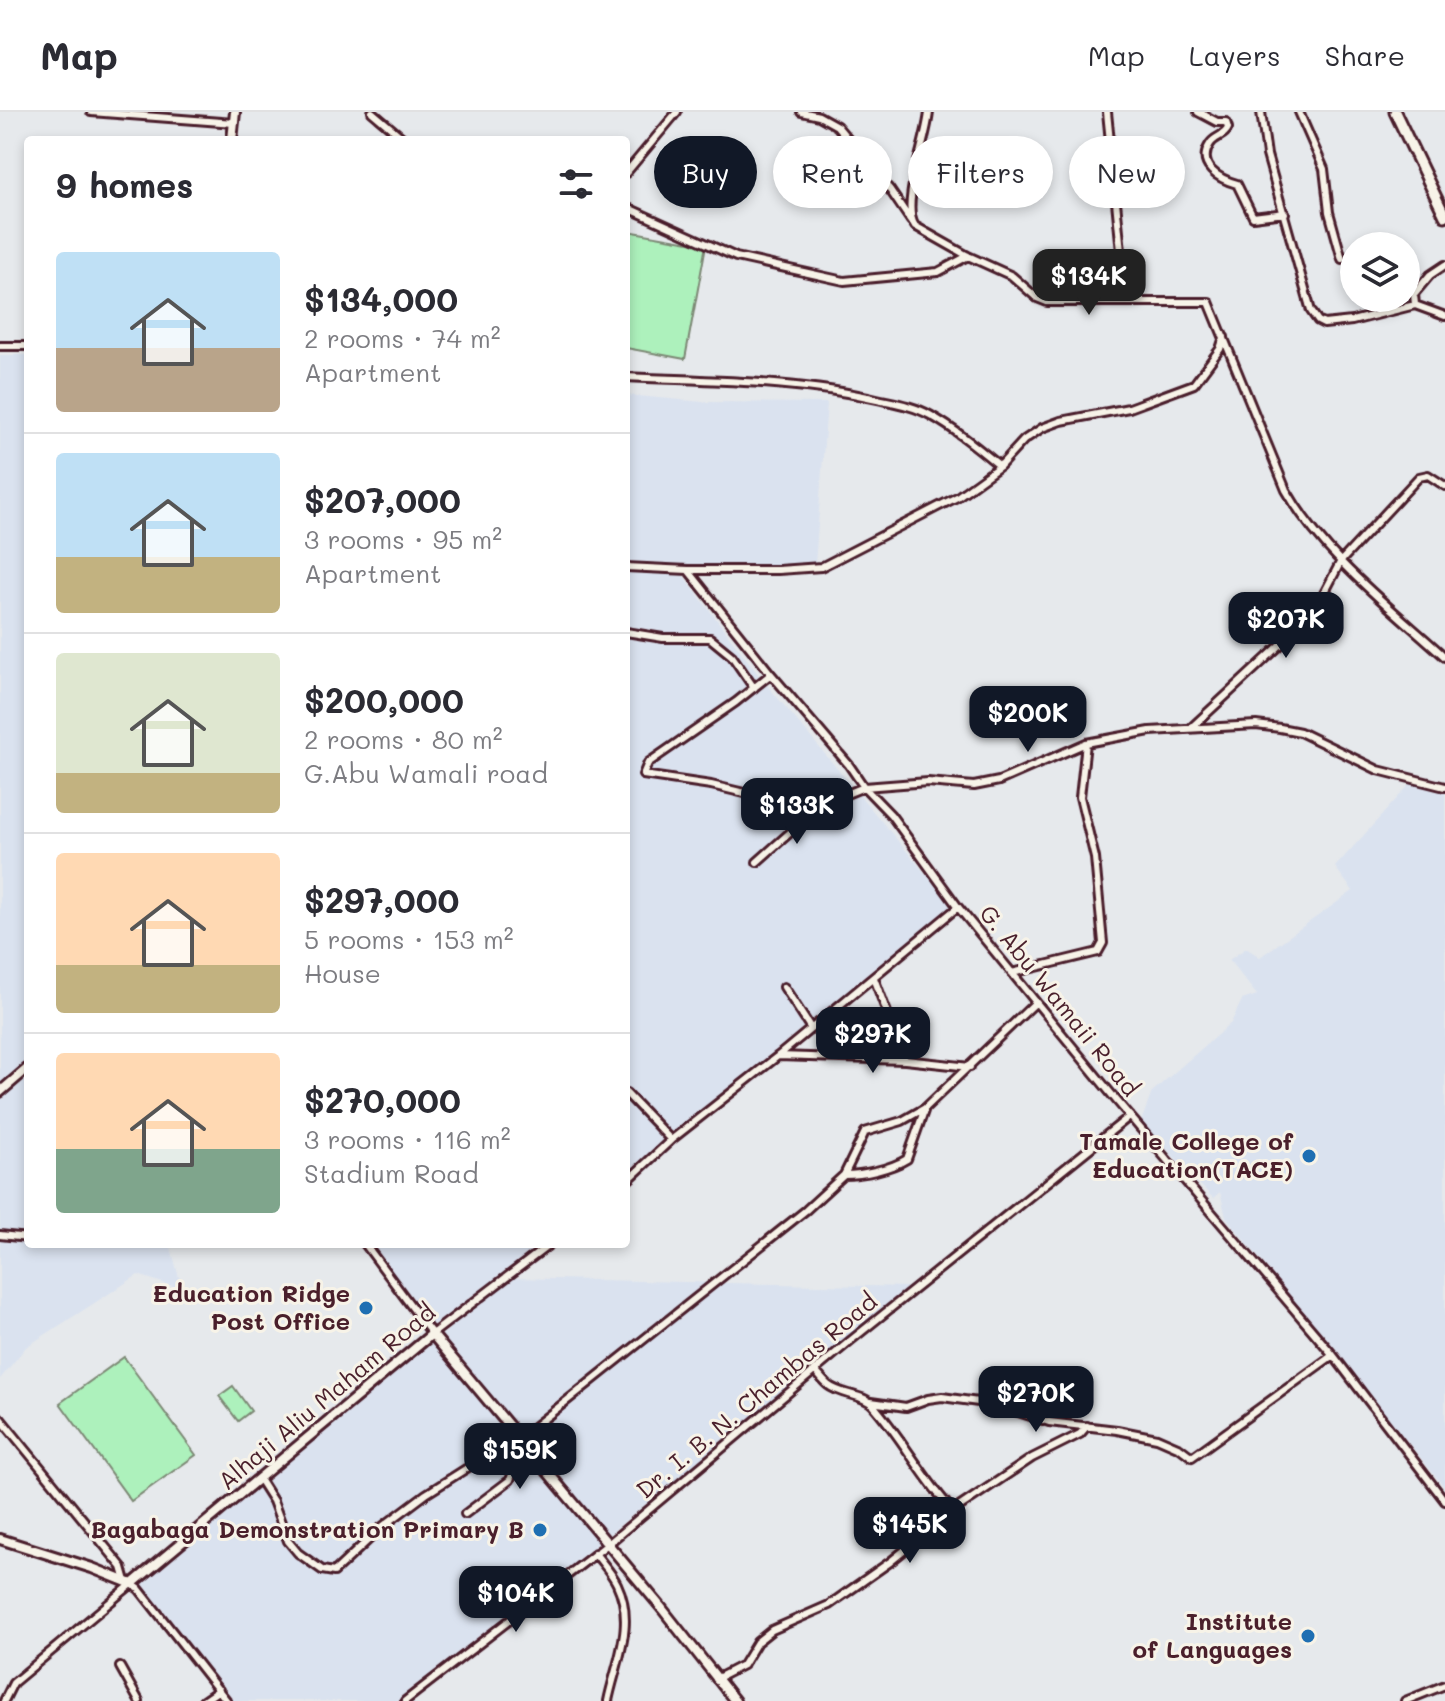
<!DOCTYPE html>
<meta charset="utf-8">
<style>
body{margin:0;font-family:Mali,sans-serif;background:#f2f2f3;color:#2b2b33;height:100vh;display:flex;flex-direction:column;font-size:30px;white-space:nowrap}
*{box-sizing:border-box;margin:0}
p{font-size:26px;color:#7c7c81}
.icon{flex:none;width:44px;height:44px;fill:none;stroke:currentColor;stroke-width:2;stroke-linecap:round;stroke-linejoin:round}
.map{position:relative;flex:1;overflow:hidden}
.sheet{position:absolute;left:24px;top:24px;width:606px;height:1112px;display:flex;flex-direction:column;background:#fff;border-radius:8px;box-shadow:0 4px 12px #0003}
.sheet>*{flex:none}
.hud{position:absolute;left:654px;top:24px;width:670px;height:72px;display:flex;gap:16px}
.fabs{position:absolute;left:1340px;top:120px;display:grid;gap:16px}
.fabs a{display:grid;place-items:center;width:80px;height:80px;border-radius:50%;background:#fff;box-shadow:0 4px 12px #0003;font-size:40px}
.price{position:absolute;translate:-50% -68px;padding:0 18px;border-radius:16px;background:#111827;color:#fff;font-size:26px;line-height:52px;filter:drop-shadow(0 2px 4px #0008)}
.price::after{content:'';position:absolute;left:50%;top:48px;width:24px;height:18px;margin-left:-12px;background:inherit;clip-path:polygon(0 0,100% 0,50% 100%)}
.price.active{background:#222;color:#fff}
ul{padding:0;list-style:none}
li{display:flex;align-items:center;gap:24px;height:200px;padding:0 32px}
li+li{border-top:2px solid #e1e1e2}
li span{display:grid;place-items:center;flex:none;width:224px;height:160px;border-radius:8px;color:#555}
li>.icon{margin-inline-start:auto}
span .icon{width:96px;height:96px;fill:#fffc;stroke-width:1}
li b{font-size:34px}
h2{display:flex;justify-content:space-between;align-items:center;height:96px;padding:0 32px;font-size:34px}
.pill{padding:0 28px;border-radius:36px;background:#fff;box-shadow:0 4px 12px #0003;font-size:28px;line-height:72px}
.pill.active{background:#111827;color:#fff}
header{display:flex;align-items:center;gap:48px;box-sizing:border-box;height:112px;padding:0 40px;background:#fff;border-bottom:2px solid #e1e1e2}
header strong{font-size:38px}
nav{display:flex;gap:44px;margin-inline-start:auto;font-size:28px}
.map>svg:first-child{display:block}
.built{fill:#dae2ef}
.green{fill:#adf1bc;stroke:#7c8874;stroke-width:2}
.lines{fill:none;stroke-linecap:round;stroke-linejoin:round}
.minor-casing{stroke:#4a1f2b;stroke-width:12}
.tertiary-casing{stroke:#4a1f2b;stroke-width:14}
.secondary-casing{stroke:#4a1f2b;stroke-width:15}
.minor{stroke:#f7f3e8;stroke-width:6}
.tertiary{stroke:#f7f3e8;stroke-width:8}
.secondary{stroke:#f7f3e8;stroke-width:9}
.poi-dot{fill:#1f6fb2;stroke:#f7f3e8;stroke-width:3}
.labels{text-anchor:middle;stroke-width:6;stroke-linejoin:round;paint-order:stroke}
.street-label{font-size:24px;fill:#4a1f2b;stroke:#f7f3e8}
.poi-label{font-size:24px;font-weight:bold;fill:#4a1f2b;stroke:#f7f3e8;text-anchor:end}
</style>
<header>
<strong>Map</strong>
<nav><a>Map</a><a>Layers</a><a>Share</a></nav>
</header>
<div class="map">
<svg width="1445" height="1589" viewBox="0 0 1445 1589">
<rect width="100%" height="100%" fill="#e6e9ec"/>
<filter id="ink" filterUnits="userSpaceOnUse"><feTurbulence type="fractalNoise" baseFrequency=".0125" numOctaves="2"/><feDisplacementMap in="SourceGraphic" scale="16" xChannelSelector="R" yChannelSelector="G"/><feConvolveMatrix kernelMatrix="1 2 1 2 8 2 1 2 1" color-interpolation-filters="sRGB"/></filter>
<g filter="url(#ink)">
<path class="built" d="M0,243H28V1132H170L182,1177L138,1163L26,1235L0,1267Z
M626,283L703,290L827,291L815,453L679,458L761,566L951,792L947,802L626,1065Z
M1411,671L1445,679V1376L1226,1105L1220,1080L1213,1086L1141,1010L1152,980L1231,911L1242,888L1257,883L1229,848L1246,836L1260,845L1353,779L1335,755Z
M366,1132H543L435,1219Z
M511,1166L910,1175L568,1456L400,1589H232L139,1470Z"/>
<path class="green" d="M628,119L706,133L685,247L626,236V131Z
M124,1245L196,1343L131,1389L60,1291Z
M233,1274L251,1299L238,1309L219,1284Z"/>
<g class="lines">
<defs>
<path id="minor" d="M91,0L234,11
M372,0L405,28
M801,0L819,4L837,14L890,78L911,109
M929,0C927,28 900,93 915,114L968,144L1012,164L1037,186L1047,190H1209L1286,378C1324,445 1389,494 1445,545
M1107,0L1126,189
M1198,0L1217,10H1226L1228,16C1224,25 1215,24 1210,32C1196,54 1219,67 1237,72L1253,105L1285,101
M1261,0L1267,43L1311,199L1318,209L1324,212L1352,209L1415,193L1445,204
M1299,0L1324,57L1329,100L1342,147
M626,61L677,0
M626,95L736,145L844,169L938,160L968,144
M1415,193L1414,182L1430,163L1445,153
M0,234H28
M626,265C709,269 796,268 877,287C895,291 914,294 930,303C955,317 978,336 1000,354
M626,455L688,458L771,562L849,653L864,675L891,703L958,795L1117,989L1333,1243L1445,1389
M688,458H778L821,455L957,385L1000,354L1024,328L1042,316L1061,309L1129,296L1194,272L1220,237L1224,225
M626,520L663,526H710L732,544L754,576
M771,562L736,590L648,651L643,663L711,673L757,684L822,692
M1191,616L1303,512L1318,493L1341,449L1419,365L1428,363L1445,374
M757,750L822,692L864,675L928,670L974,674L999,669L1086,631L1150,619L1256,613L1280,616L1300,620L1378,658L1445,675
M1012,861L1098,840L1103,831L1095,746L1080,685L1086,631
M874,866L905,948
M784,875L810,915
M778,944L905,948L970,955
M626,981L671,1028
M844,1063C863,1063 891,1057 907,1047L924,999
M626,1070L671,1028L778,944L958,795
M0,1123L28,1126
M365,1132L432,1222L550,1132
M815,1259C819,1263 823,1269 828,1273C840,1283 863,1282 873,1293C903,1327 923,1367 953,1399
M871,1290L906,1295L928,1287L942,1285L993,1292L1049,1310L1117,1318L1157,1326L1180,1336L1192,1345L1333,1243
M0,1306L122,1455L126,1469
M259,1367L273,1389L288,1429L298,1441L322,1458L334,1460L382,1415L426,1382L494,1339L520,1326L806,1098L844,1063L865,1020L902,1009L925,996L1036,890
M465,1402L510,1368L516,1352L506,1333
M595,1441C602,1451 612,1461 617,1472C636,1512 616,1550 608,1589
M120,1555L139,1589
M716,1567L743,1553L757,1530L772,1518L829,1493L890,1450L953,1399L1032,1346L1080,1322L1087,1314
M4,1589L13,1571L132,1472L139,1477L227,1589
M203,1589L219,1578
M405,1589L608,1432L850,1229L1130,1004
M1405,1589L1445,1573"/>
<path id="tertiary" d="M232,28L235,0
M0,980L28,956
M0,1427L92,1456L132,1472L432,1222L660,1494L735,1589"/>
<path id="secondary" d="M1395,0L1445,104"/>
</defs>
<use href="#minor" class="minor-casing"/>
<use href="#tertiary" class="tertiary-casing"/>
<use href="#secondary" class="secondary-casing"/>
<use href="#minor" class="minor"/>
<use href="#tertiary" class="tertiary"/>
<use href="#secondary" class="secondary"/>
</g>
</g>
<g class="poi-dot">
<circle cx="1309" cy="1044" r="8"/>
<circle cx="366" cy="1196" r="8"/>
<circle cx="540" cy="1418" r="8"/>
<circle cx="1308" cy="1524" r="8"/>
</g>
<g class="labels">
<g class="street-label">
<text transform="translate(1059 889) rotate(51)" y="8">G. Abu Wamaii Road</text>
<text transform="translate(757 1284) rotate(-40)" y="8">Dr. I. B. N. Chambas Road</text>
<text transform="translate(327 1285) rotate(-40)" y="8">Alhaji Aliu Maham Road</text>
</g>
<g class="poi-label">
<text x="1293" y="1038">Tamale College of<tspan x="1293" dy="28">Education(TACE)</tspan></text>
<text x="350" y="1190">Education Ridge<tspan x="350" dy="28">Post Office</tspan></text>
<text x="524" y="1426">Bagabaga Demonstration Primary B</text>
<text x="1292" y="1518">Institute<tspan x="1292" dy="28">of Languages</tspan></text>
</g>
</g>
</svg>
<div class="fabs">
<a><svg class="icon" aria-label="layers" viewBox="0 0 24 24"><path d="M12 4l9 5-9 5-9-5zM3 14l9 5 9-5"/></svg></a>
</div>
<b class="price active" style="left:1089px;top:205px">$134K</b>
<b class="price" style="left:1286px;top:548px">$207K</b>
<b class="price" style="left:1028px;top:642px">$200K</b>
<b class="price" style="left:797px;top:734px">$133K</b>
<b class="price" style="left:873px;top:963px">$297K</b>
<b class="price" style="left:1036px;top:1322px">$270K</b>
<b class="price" style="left:520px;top:1379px">$159K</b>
<b class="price" style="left:910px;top:1453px">$145K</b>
<b class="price" style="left:516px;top:1522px">$104K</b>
<div class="hud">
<a class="pill active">Buy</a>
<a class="pill">Rent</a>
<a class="pill">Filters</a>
<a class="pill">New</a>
</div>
<section class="sheet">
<h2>9 homes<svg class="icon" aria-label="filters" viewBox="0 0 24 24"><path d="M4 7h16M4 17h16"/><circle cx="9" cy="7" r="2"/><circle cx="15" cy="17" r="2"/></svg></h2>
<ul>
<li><span style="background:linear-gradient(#bfe0f5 60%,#b9a48a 0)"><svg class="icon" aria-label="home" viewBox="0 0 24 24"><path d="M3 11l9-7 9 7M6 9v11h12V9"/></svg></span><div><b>$134,000</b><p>2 rooms · 74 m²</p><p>Apartment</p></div></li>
<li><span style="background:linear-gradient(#bfe0f5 65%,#c2b280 0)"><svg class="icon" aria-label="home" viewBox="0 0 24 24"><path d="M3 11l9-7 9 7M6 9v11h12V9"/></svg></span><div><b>$207,000</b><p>3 rooms · 95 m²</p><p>Apartment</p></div></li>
<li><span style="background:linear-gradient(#dfe7d0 75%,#c2b280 0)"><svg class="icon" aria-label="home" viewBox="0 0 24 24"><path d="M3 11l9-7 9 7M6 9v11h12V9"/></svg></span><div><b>$200,000</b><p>2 rooms · 80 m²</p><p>G.Abu Wamali road</p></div></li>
<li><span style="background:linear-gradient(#ffd9b3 70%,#c2b280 0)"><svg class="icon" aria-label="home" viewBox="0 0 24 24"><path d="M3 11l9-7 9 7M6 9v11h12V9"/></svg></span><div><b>$297,000</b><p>5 rooms · 153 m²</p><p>House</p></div></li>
<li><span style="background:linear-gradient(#ffd9b3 60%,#7fa58c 0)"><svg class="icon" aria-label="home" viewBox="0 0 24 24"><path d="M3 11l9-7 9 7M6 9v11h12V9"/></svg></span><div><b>$270,000</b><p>3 rooms · 116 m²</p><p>Stadium Road</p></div></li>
</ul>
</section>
</div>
